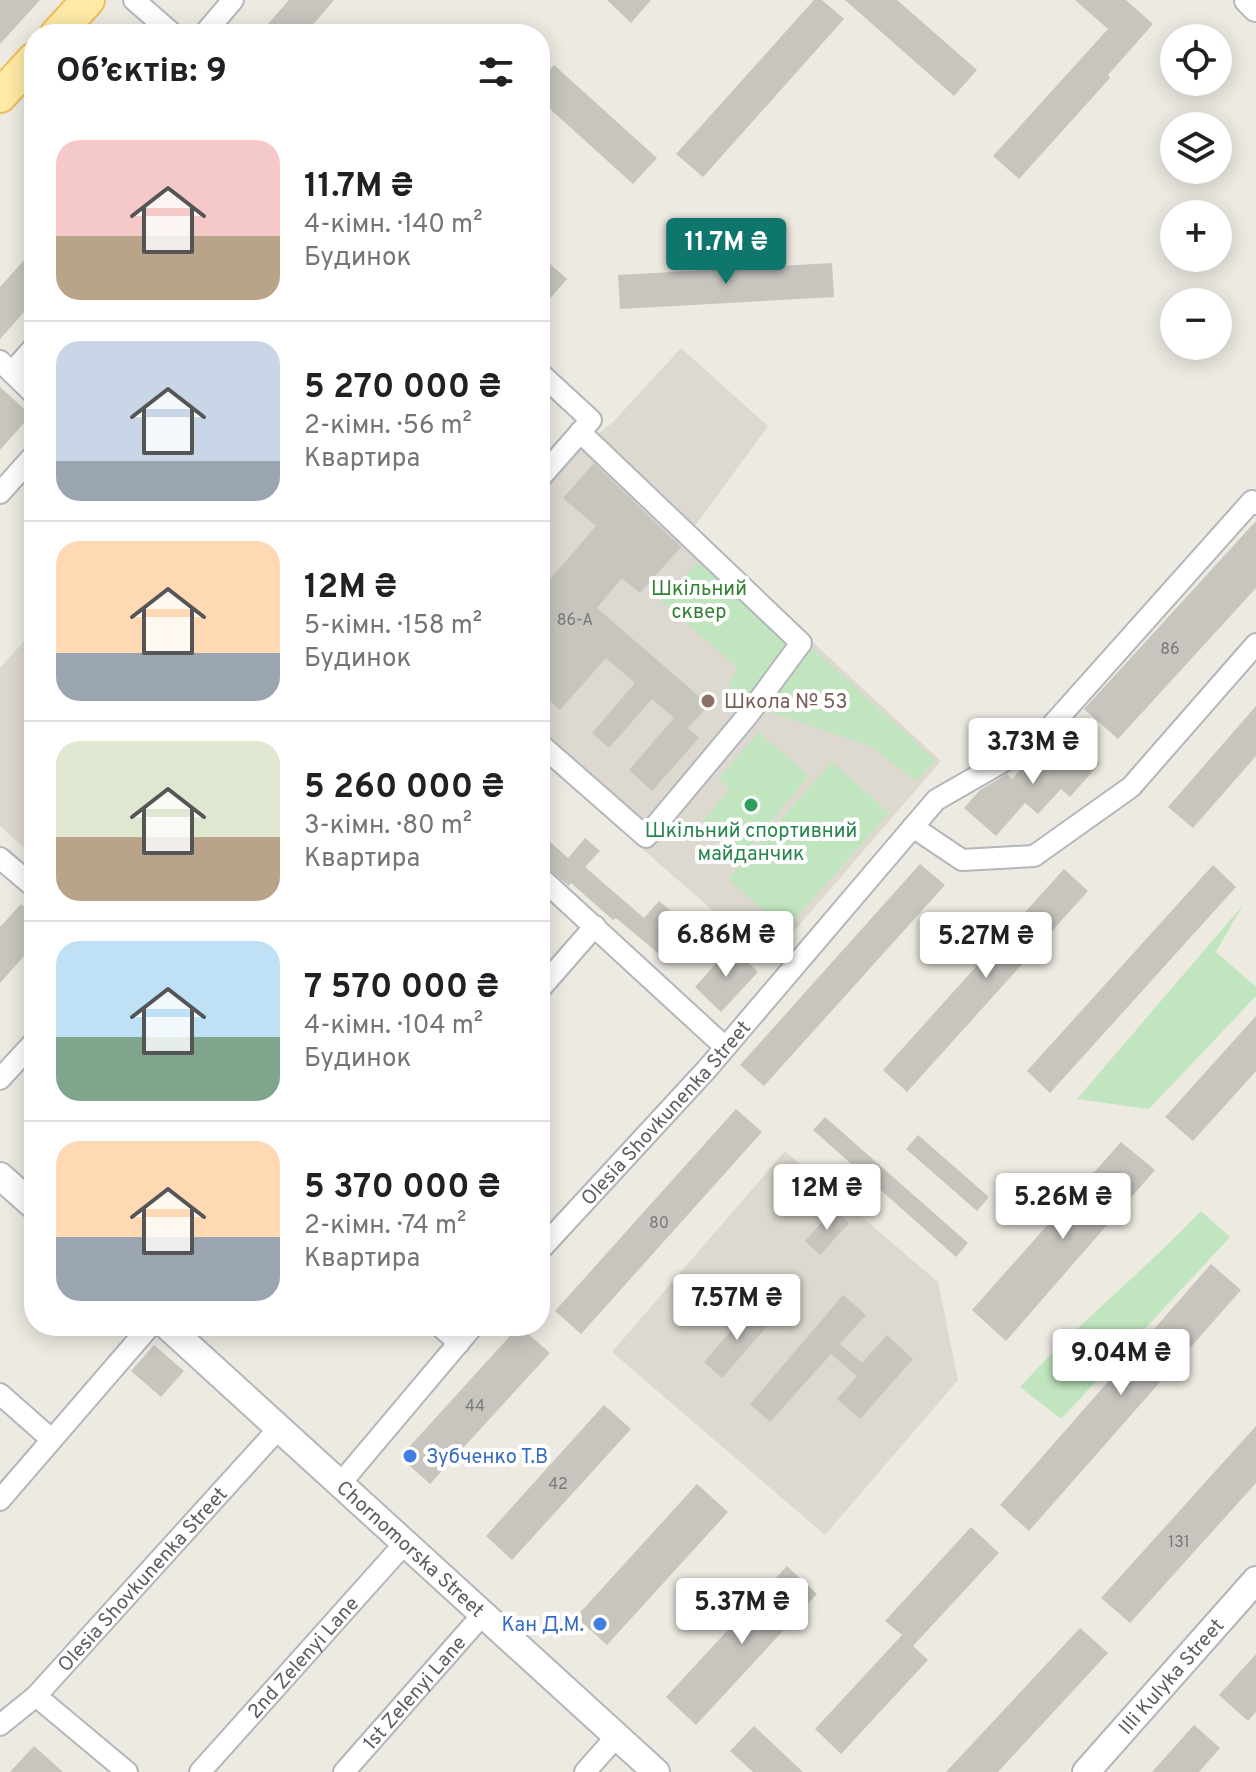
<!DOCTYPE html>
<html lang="uk">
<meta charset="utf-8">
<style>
body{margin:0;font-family:Overpass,sans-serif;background:#f6f6f6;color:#202124;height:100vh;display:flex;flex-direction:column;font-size:30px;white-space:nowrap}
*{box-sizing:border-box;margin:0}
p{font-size:26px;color:#757577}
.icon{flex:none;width:44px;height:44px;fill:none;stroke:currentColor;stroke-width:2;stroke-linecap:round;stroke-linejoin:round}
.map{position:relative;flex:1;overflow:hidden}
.panel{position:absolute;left:24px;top:24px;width:526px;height:1312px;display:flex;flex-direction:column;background:#fff;border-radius:32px;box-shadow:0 4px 20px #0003}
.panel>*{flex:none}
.controls{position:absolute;left:1160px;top:24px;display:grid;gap:16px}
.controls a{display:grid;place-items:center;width:72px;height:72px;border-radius:50%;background:#fff;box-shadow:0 4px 20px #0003;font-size:40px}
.price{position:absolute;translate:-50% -68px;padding:0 18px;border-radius:8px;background:#fff;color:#222;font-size:26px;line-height:52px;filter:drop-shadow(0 2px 4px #0008)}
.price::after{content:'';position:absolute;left:50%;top:48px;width:24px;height:18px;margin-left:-12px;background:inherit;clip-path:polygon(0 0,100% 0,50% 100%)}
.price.current{background:#0f766e;color:#fff}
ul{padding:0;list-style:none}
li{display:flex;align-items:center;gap:24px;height:200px;padding:0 32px}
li+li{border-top:2px solid #e0e0e0}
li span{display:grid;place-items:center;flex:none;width:224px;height:160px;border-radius:24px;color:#555}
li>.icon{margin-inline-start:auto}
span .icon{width:96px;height:96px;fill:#fffc;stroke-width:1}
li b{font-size:34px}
h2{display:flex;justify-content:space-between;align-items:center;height:96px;padding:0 32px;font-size:34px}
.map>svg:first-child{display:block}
.education{fill:#ddd9d0}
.green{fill:#c1e5be}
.building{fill:#c8c5bf}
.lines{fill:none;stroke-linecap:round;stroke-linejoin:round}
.minor-casing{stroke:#b3b6ba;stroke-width:24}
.tertiary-casing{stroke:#b3b6ba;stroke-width:30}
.primary-casing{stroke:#f2bc57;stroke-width:36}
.minor{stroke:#fff;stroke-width:20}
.tertiary{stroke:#fff;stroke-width:26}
.primary{stroke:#ffeba6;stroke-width:32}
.education-dot{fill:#8d6e63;stroke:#fff;stroke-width:3}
.leisure-dot{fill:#2e9e5b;stroke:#fff;stroke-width:3}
.shop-dot{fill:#3f7fe0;stroke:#fff;stroke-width:3}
.labels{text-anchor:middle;stroke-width:8;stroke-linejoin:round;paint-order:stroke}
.number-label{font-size:16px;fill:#76787a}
.park-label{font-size:20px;fill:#358133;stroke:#fff}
.education-label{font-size:20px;fill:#785e54;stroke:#fff;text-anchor:start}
.leisure-label{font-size:20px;fill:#27864d;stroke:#fff}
.street-label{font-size:20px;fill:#5b5f63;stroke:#fff}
.shop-label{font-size:20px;fill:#366cbe;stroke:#fff;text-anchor:start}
</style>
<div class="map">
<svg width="1256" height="1772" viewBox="0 0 1256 1772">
<rect width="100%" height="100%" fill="#edeae2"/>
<path class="education" d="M681,348L768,426L692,530L941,761L769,960L540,759V495L585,444L613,422Z
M34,630V857L0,826V668Z
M785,1151L938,1282L958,1380L825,1535L612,1352Z"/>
<path class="green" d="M698,562L789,646L745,706L728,687L738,668L661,601Z
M809,645L935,760L917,781L870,746L761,709Z
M758,732L809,776L743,854L703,821L730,789L719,779Z
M832,762L889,813L785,930L728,879Z
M1243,905L1216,952L1256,987V996L1149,1109L1077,1099Z
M1201,1211L1230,1237L1061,1419L1020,1387C1077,1324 1143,1272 1201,1211Z"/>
<path class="building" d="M0,0H40L0,44Z
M289,0H334L305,34H259Z
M607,0H651L631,23Z
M814,0H822L844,19L703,177L676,154Z
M845,0H897L977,70L954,96Z
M1075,0H1126L1153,24L1108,75L1110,78L1019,179L993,156L1108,29Z
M554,65L657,158L633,184L540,100V81Z
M34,249V301L0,339V287Z
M540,255L567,279L540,310Z
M832,263L834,297L620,309L618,275Z
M0,387L31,415L0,450Z
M594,463L681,547L640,593L622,578L597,608L709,705L688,728L699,738L652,791L629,770L674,718L652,699L609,748L592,733L635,683L606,658L560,710L540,692V591L596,526L563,498Z
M1256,521V588L1118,739L1084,709Z
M1256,706V756L1193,828L1168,807Z
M1070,736L1100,763L1070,797L1061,789L1038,814L1025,803L996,836L964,808L980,790L1007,774L1012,779L1026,763L1037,757L1045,764Z
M585,838L600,851L585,867L644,918L659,901L691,928L665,959L616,918L613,920L571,883L569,886L540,862V852L550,842L568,858Z
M920,864L945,885L764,1086L740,1065Z
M1213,865L1236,887L1050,1093L1027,1071Z
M1064,869L1088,891L907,1092L883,1070Z
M21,904L34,916V945L0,983V927Z
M731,947L758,972L721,1012L695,987Z
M1256,1016V1071L1193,1141L1165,1117Z
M736,1109L762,1132L581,1334L555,1311Z
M825,1117L968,1243L956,1257L813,1130Z
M918,1135L989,1197L977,1211L906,1149Z
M1121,1142L1155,1170L1006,1341L972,1310Z
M834,1209L849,1223L820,1255L805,1241Z
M1211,1264L1241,1290L1029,1531L1000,1505Z
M843,1295L866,1315L840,1344L862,1363L887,1335L913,1359L860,1419L837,1399L857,1376L831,1354L770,1422L750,1404Z
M752,1307L770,1323L722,1378L704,1362Z
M519,1326L550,1353L430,1484L400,1457Z
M154,1345L184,1371L161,1397L131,1371Z
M604,1405L631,1429L512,1560L486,1536Z
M1256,1426V1483L1130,1623L1101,1598Z
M697,1484L728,1512L607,1645L576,1617Z
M971,1527L999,1553L913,1646L928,1660L841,1754L815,1729L902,1635L885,1621Z
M787,1566L817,1594L696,1725L666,1697Z
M1080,1628L1108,1653L998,1772H946Z
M1256,1654V1712L1248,1721L1219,1695Z
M1194,1725L1220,1748L1199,1772H1152Z
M754,1726L803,1772H753L730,1751Z
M34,1746L63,1772H10Z"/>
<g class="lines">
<defs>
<g id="minor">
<path d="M134,0L173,34"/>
<path d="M204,34L233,0"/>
<path d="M0,361L34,394"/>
<path d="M12,372L34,347"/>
<path d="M540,373L591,420L540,478"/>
<path d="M0,493L34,455"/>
<path d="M540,744L646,837L748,715L801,643L580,432"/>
<path d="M913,827L962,860L1034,856L1131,787L1256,644"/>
<path d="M0,858L34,887"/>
<path d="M540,877L725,1047"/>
<path d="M540,989L595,926"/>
<path d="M0,1079L34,1042"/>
<path id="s1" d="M540,1250L707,1069L936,800L1037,742L1252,501L1256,504"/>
<path d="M440,1326L459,1343"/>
<path d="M0,1394L51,1439"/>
<path d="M340,1484L473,1326"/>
<path d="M0,1500L150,1326"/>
<path d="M36,1696L127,1772"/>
<path id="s2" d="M0,1725L36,1696L279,1428"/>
<path id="s3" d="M200,1772L405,1543"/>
<path id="s4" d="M344,1772L484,1613"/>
<path d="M585,1772L616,1737"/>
</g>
<g id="tertiary">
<path d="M1248,0L1256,8"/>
<path d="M0,1176L34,1206"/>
<path id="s5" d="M167,1326L656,1772"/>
<path id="s6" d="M1086,1772L1256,1580"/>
</g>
<path id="primary" d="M57,34L88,0
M0,96L34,59"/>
</defs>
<use href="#minor" class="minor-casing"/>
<use href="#tertiary" class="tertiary-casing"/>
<use href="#primary" class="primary-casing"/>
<use href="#minor" class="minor"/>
<use href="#tertiary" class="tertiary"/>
<use href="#primary" class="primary"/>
</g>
<circle class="education-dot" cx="708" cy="701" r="8"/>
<circle class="leisure-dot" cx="751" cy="805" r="8"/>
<g class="shop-dot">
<circle cx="410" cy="1456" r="8"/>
<circle cx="600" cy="1624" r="8"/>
</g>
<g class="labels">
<g class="number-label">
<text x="575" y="625">86-А</text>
<text x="1170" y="654">86</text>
<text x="659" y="1228">80</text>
<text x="475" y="1411">44</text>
<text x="558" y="1489">42</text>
<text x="1179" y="1547">131</text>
</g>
<g class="park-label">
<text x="699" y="595">Шкільний<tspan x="699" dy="23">сквер</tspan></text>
</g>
<g class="education-label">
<text x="724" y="708">Школа № 53</text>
</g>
<g class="leisure-label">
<text x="751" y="837">Шкільний спортивний<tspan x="751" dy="23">майданчик</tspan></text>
</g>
<g class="street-label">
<text dy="7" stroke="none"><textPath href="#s1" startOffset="186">Olesia Shovkunenka Street</textPath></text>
<text dy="7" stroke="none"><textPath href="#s5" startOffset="330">Chornomorska Street</textPath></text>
<text dy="7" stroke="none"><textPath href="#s2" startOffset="204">Olesia Shovkunenka Street</textPath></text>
<text dy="7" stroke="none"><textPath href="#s3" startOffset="154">2nd Zelenyi Lane</textPath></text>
<text dy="7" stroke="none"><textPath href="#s6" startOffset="128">Illi Kulyka Street</textPath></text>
<text dy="7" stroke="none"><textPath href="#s4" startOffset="106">1st Zelenyi Lane</textPath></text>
</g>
<g class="shop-label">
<text x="426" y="1463">Зубченко Т.В</text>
<text x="584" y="1631" text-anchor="end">Кан Д.М.</text>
</g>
</g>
</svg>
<div class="controls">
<a><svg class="icon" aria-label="locate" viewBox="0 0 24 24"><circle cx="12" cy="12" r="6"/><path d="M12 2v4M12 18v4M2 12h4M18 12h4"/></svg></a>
<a><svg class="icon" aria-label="layers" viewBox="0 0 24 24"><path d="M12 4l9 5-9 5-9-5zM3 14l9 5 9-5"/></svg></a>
<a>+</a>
<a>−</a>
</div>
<b class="price current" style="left:726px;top:286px">11.7M ₴</b>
<b class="price" style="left:1033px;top:786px">3.73M ₴</b>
<b class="price" style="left:726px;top:979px">6.86M ₴</b>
<b class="price" style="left:986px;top:980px">5.27M ₴</b>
<b class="price" style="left:827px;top:1232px">12M ₴</b>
<b class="price" style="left:1063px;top:1241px">5.26M ₴</b>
<b class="price" style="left:737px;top:1342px">7.57M ₴</b>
<b class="price" style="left:1121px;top:1397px">9.04M ₴</b>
<b class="price" style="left:742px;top:1646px">5.37M ₴</b>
<section class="panel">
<h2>Об’єктів: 9<svg class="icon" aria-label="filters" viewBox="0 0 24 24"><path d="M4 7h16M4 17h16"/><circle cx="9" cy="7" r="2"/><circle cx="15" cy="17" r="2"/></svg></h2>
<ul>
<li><span style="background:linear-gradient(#f6c9c9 60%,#b9a48a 0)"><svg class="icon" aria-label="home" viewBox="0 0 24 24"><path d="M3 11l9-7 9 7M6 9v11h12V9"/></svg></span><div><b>11.7M ₴</b><p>4-кімн. · 140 m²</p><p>Будинок</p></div></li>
<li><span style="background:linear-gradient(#c9d6e8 75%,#9aa5b1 0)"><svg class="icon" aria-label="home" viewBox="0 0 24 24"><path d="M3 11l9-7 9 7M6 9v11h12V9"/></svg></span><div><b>5 270 000 ₴</b><p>2-кімн. · 56 m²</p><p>Квартира</p></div></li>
<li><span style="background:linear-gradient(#ffd9b3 70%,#9aa5b1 0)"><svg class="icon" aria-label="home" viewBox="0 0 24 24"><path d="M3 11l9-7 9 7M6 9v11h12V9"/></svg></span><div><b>12M ₴</b><p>5-кімн. · 158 m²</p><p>Будинок</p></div></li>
<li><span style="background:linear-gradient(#dfe7d0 60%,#b9a48a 0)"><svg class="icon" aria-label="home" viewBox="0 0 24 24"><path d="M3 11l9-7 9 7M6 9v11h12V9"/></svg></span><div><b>5 260 000 ₴</b><p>3-кімн. · 80 m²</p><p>Квартира</p></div></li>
<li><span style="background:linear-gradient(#bfe0f5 60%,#7fa58c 0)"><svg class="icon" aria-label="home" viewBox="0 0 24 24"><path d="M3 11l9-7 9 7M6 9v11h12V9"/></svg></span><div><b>7 570 000 ₴</b><p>4-кімн. · 104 m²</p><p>Будинок</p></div></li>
<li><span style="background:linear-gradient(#ffd9b3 60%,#9aa5b1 0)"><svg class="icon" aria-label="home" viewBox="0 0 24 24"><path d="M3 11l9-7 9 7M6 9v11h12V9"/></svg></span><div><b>5 370 000 ₴</b><p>2-кімн. · 74 m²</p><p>Квартира</p></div></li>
</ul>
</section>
</div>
